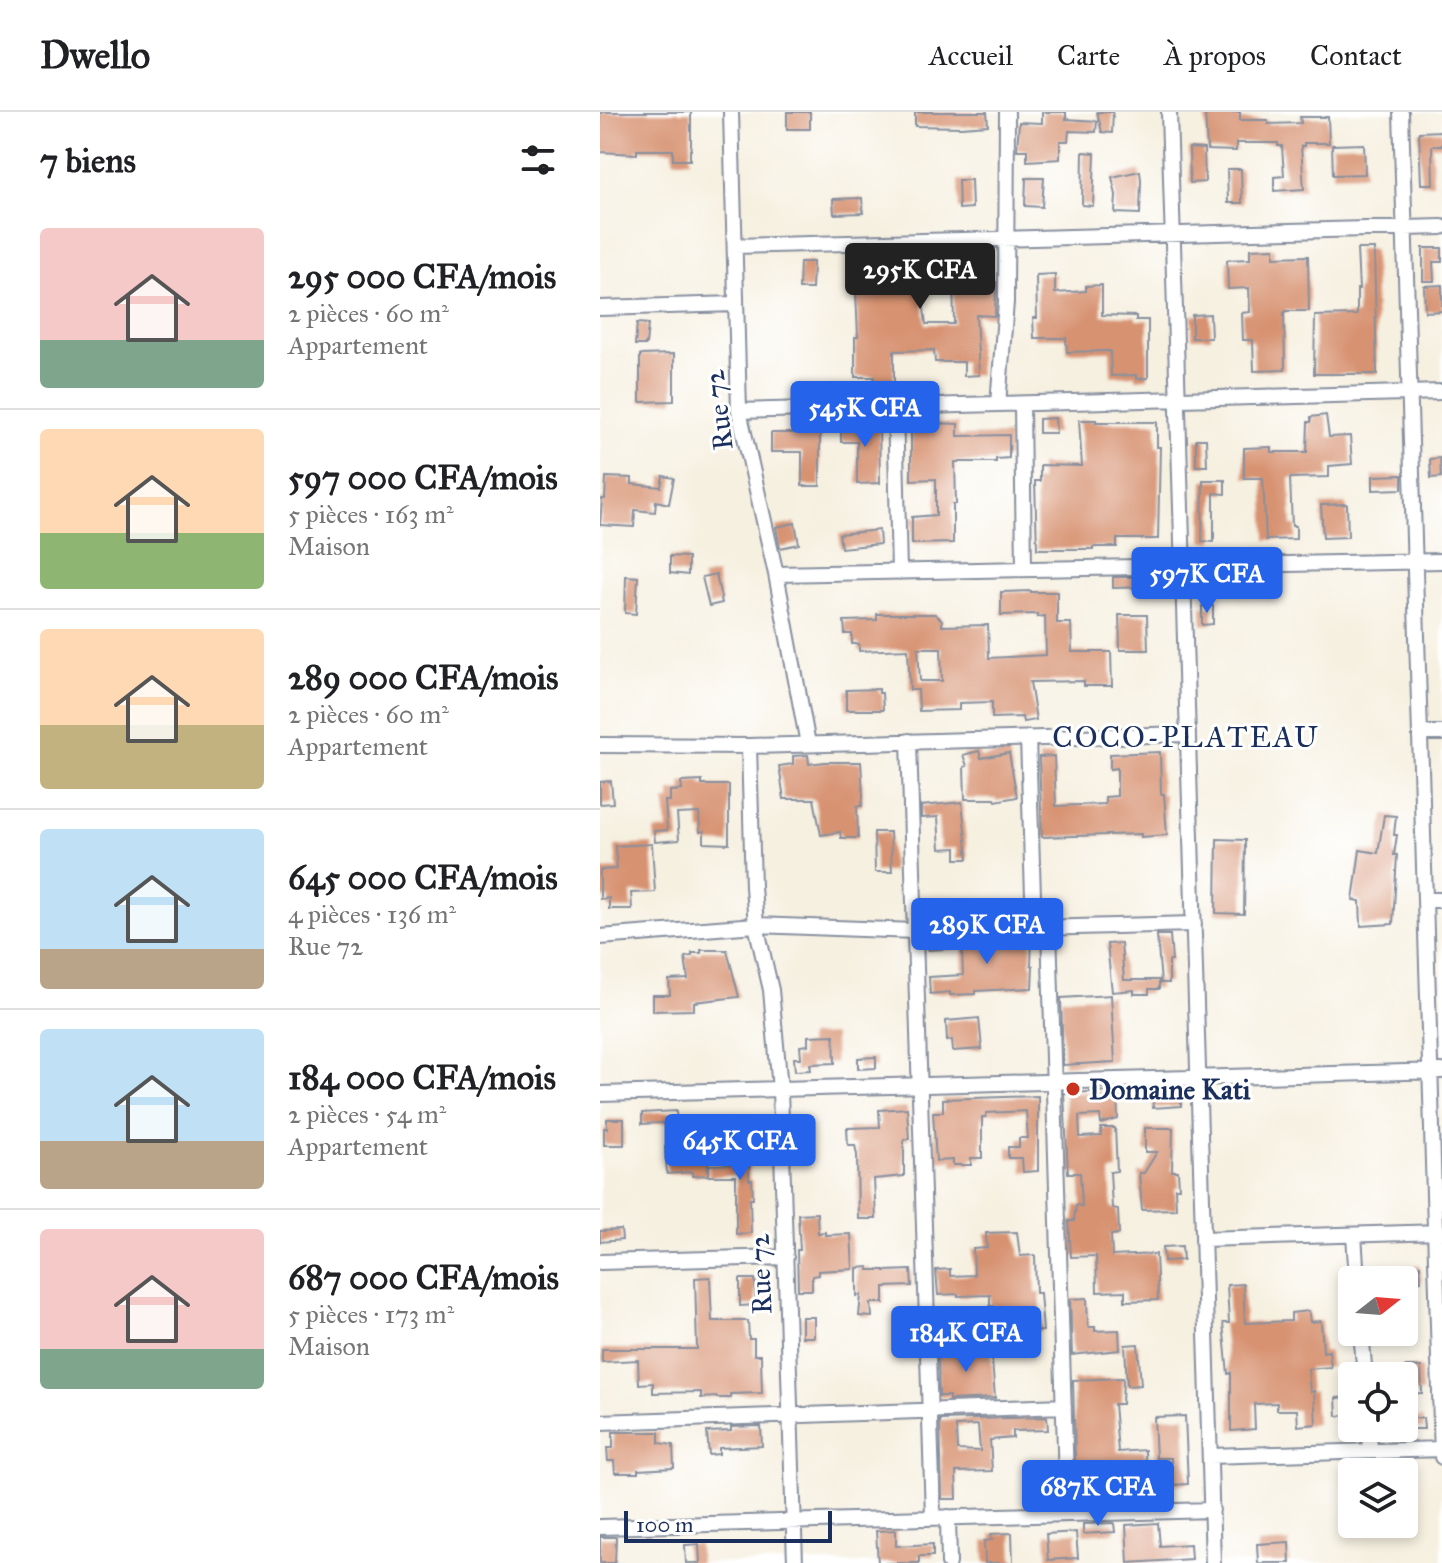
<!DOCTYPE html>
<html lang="fr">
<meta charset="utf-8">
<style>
body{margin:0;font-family:"IM FELL Great Primer",serif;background:#f6f6f6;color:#202124;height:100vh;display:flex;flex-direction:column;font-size:30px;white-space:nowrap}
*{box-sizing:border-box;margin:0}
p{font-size:26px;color:#757577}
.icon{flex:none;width:44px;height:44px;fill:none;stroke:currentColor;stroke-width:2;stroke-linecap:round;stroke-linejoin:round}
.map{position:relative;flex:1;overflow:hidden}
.drawer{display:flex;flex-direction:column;background:#fff;width:600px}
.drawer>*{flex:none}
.needle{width:52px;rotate:73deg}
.buttons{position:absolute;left:738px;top:1154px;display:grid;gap:16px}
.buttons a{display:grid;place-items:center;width:80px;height:80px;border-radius:8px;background:#fff;box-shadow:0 4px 12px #0003;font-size:40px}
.scale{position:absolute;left:24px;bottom:20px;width:208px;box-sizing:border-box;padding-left:8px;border:4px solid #1b2f5e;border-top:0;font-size:22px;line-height:28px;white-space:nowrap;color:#1b2f5e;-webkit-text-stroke:6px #fff;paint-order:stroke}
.price{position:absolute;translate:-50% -68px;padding:0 18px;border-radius:8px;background:#2563eb;color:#fff;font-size:26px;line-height:52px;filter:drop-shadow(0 2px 4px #0008)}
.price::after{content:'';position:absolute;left:50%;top:48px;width:24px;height:18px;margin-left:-12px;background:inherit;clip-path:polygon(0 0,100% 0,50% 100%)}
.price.current{background:#222;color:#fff}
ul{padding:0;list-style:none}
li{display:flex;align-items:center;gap:24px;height:200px;padding:0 40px}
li+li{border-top:2px solid #e0e0e0}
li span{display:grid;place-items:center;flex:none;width:224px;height:160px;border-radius:8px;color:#555}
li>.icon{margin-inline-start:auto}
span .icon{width:96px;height:96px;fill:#fffc;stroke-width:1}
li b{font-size:34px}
h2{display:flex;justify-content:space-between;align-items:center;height:96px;padding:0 40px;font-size:34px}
header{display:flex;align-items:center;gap:48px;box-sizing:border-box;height:112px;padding:0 40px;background:#fff;border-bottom:2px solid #e0e0e0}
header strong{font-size:38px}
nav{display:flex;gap:44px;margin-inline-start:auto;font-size:28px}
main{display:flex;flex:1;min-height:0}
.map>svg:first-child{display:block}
.building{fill:#d79271;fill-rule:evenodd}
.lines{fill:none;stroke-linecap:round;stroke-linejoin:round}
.street-casing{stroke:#88909f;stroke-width:18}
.street{stroke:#fff;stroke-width:14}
.poi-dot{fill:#c8321e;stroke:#fff;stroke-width:3}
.labels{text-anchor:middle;stroke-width:6;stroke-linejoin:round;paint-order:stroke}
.street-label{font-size:28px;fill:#1b2f5e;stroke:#fff}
.poi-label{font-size:28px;font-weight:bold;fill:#1b2f5e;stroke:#fff;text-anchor:start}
.neighbourhood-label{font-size:30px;letter-spacing:2px;fill:#1b2f5e;stroke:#fff}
</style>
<header>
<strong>Dwello</strong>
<nav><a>Accueil</a><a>Carte</a><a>À propos</a><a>Contact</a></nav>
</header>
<main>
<section class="drawer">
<h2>7 biens<svg class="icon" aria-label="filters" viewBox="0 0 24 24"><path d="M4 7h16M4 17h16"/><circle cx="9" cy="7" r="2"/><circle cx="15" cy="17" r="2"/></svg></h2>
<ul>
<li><span style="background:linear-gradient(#f6c9c9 70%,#7fa58c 0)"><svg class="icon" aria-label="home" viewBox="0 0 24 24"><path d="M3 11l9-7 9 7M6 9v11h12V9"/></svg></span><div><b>295 000 CFA/mois</b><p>2 pièces · 60 m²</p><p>Appartement</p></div></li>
<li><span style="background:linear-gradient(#ffd9b3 65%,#8fb573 0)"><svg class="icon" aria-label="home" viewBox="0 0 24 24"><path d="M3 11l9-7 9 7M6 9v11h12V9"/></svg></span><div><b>597 000 CFA/mois</b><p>5 pièces · 163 m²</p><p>Maison</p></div></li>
<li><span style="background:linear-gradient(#ffd9b3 60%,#c2b280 0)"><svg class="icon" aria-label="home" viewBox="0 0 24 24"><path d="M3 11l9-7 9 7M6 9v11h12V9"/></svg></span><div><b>289 000 CFA/mois</b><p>2 pièces · 60 m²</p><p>Appartement</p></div></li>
<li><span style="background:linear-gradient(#bfe0f5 75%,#b9a48a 0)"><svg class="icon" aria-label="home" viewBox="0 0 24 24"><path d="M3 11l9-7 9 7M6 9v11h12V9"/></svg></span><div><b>645 000 CFA/mois</b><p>4 pièces · 136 m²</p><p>Rue 72</p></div></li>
<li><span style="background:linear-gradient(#bfe0f5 70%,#b9a48a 0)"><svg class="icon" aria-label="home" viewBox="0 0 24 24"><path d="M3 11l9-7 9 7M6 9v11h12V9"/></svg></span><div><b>184 000 CFA/mois</b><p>2 pièces · 54 m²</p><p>Appartement</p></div></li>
<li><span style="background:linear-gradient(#f6c9c9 75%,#7fa58c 0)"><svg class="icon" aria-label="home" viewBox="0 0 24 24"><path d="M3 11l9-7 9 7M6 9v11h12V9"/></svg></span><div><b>687 000 CFA/mois</b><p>5 pièces · 173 m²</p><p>Maison</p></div></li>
</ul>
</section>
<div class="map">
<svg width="842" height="1451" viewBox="0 0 842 1451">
<rect width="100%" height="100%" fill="#fff"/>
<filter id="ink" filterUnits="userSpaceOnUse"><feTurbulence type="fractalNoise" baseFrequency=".0125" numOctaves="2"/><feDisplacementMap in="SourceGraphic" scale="16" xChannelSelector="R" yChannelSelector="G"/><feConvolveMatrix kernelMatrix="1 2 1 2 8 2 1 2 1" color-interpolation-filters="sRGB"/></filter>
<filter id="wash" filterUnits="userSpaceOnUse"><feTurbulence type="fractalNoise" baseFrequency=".006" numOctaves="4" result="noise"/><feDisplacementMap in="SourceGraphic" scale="32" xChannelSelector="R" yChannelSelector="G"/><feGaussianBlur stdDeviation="1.8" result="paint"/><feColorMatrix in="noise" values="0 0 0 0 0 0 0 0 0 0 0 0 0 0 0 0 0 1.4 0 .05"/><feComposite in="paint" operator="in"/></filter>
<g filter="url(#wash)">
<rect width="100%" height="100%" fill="#f6f0e0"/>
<g id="blocks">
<path class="building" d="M5,0H91V38H90V48H73V38H37V42L0,40V1Z
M187,0H210V17H187Z
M315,0H387L388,13L361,15L315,14Z
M442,0H466V7L497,9L496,20L469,19L468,29H460V47L427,49V38H417L419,10L442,11Z
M497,0H513L512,21L502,20Z
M605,0H640V8H668V12L701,11L700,5H728L729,31H704V34H701L704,77L674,79V65L684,64L682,34H678V31H636V39L607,38Z
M842,19V34H832L833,72H821L819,20Z
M764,32L765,62L733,63L732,33Z
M589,36L604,37L605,70L590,71Z
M483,40L495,41L493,94L482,93Z
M627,57H641L642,91H628Z
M540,59L541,68L540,102L515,101L516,83L512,65Z
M426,66H444L442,95L425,94Z
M358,68H371L372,96L359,97Z
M262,86L263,101L234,102L233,87Z
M674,136V145L708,144L709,199H686L684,201L685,258L654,259L653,228H643L642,201L650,200L649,176L628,177L627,148L650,147V137Z
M823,136H842V150H833L834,169H823Z
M757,137H774L777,262H714L715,204L757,203V177H759Z
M362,139V142H380V170H396L395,204L376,203L379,263L364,264V250H335L334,238L294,239V271L274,272V265H255V225H258L256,180H258L257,149L274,148V146ZM353,166L354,212H326L322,181H326L325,167Z
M200,150H213L212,177H199Z
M455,162V181L486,179V174L502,173V203L536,204V208H548V266L536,267V263L511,264L510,239L467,240L466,226H434L433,206H437L436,163Z
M842,173V199L825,200L824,174Z
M610,202L611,226H592V203Z
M37,211L48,212L46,233H35Z
M74,242V289L40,290V243Z
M726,303L729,325L750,324L752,352L729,354V365L690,366L692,414H696V427L666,428L663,366H644V336L671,335V340H707L708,310H711V305Z
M455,306L456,321H439V307Z
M479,308H496V310H557V335H560L558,427H517V435H493V437H437L435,369H440V353L482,354Z
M279,309L280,371L257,372V330H241V310Z
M311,310L358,312V324L409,323V346L396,347V350H355L356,392H353V431L312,432V405L336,403V367L311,368Z
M171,321H220V374H202V340H171Z
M596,327H606L607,354H596Z
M840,346L841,365L831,366L830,347Z
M802,363V377L773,378V364Z
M63,364L74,366L69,392L56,389L55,400L35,398L34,415L0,413L2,387H5L6,365L32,366V372L61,375Z
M603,368H625V382L614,381V430L602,429Z
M747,392L748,425L723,426L721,393Z
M195,411L199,432L180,436L176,415Z
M279,418L280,432L241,436L239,422Z
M70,444L88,445V463L70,461Z
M116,462L122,491L109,494L102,465Z
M26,464L38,465L36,502L25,501Z
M513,465H548L549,475L513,476Z
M431,479V480H457V511H471L472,540H511L512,574H484V569L430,570L436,608L423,610L422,605L392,606V590L359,591V598L319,599L318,578H310L308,537L259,539V532H252V522H245L244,509L277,508V502H335L342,508V514L388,513L389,546L446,543L445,504L437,505V502L401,503V480ZM318,536H341L342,569H320Z
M602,494H613V512L602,513Z
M519,503H547L548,538H520Z
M279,577V581H282L283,598H246V578Z
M379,639L381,646L409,641L417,685L396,689L395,687H365L364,655L367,654L363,643Z
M560,640L561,682H564L567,723L541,725V722L442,725L439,645L454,644L456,694L505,692V685L517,684V656L510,657V642Z
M208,643L209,652L225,650H261L263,683L262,694H257L258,726H241L240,720L221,723L214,687H184L179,654L193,652V644Z
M11,669L13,691L0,692V670Z
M102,669V673H129V732L104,731V719L100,720L99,701L77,702L79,728L55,730L54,719L67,718L65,689H70V679L82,678L81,670Z
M362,690L368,747H356V736L340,737L338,705L321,706V694Z
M784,703L796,704L794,723H797L794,743H797L793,812L761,814L760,789L753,788L760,738L778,741Z
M274,720H290L292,760H275Z
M617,727L645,728L644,802L616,801Z
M52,732L55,780L31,781L32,797H9V786L0,787V758L17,757L15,734Z
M557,823H570L572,849H569V871H561Z
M432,826L431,853L433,854L432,876L376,879V882L350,883V880L330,882L329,865L363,863L362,836L328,838V829Z
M521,831L524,868H559V877H549V882H534V878L512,880L507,832Z
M101,838H127L139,885L94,890V898L53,899V883H70L69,868L88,867L85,845L92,844V841H101Z
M511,883L515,950L463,953L461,886Z
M379,906L382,937L353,939L352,928L347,929L346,909Z
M234,923L235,951L210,952L211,958L195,959L194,946H201L200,934L208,933V924Z
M276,945V956L258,957V946Z
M517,979L518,1007L501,1012L500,1003L479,1004L480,1025L501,1024V1016H515L517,1059L510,1060L512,1096L518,1097L519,1122L511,1123L512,1144L556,1142L558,1188L525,1189V1179L497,1180L496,1144L471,1145L469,1109H474L476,1093L482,1094L480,1061H468L464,981Z
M560,983L581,984V994L553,996L552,985Z
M438,984V1059L423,1060L422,1046H408V1035H419V1026H428L426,999L386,1001V1005H382V1046H371V1053H353V1048L336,1049L333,1000H343V987Z
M307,996L309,1027L304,1028V1064L274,1067L276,1107H258L257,1043L255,1033H248L247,1016L280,1015L279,998Z
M76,999L77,1010L42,1012V1001Z
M7,1007H24V1033H4V1016H7Z
M143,1008L149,1036V1068H152L153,1087H150L151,1121L136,1122V1064H109V1053L138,1052L139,1009Z
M101,1010L102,1028L107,1027L108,1063L92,1064V1060L67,1062L65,1035L79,1034L78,1011Z
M545,1016H573L572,1059H578L579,1076H575L576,1097L542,1098L539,1061H544L557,1040H545Z
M217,1101L218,1121L225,1120V1123L251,1122L253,1157L218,1159V1163L212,1164V1178H198L197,1138H200L198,1102Z
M21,1118L22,1128L0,1130V1119Z
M417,1120L420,1144L435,1143L436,1181H440L443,1219L395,1221L394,1194H390V1183L358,1184V1182L338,1183L336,1158L350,1157V1164L374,1163L373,1137L387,1136L386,1121Z
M582,1134L583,1148L564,1149L563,1135Z
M820,1153L821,1169L804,1170V1168H795L794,1154Z
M269,1155V1158H285V1159L311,1158L312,1174L284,1175V1191H271L272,1205L259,1204L261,1183L257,1184V1156Z
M110,1165L112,1209H148L149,1227H154V1243H161L162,1281L130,1282L131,1286H117V1285L101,1286V1280L53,1281V1271L39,1272L38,1248L2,1250V1237H97L95,1166Z
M140,1167H155L156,1193L140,1194Z
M643,1172L645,1211L691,1209V1201L709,1199L710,1210L721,1209L723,1240L729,1239L731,1255L708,1257L710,1280L714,1279L716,1312L698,1314L697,1298H677V1291L654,1292L655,1317L631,1319V1261L628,1262L623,1211H629L627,1173Z
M487,1186L488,1215H495V1219L519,1218L520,1238L472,1243L470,1187Z
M202,1205H214V1225H202Z
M538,1232L541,1273L527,1274L525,1233Z
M391,1236L395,1286L349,1288V1284H339L338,1237Z
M804,1255H821L822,1281L804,1282Z
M523,1266L522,1292H514L518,1340L545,1338L546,1368L524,1369V1382L476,1384L473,1268Z
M752,1285V1303L737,1304L736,1286Z
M585,1304L588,1372L572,1373L571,1346H556L554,1305Z
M447,1305L448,1318L413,1319V1326L390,1328L392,1359L356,1360L357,1387H342L340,1308ZM378,1313L380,1339L357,1338L356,1314Z
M804,1306H823L824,1317H804Z
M161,1314L162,1334L119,1336V1342L109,1343L107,1320L131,1319V1315Z
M13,1320H59V1331L73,1333L74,1356L38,1358V1361H15L14,1349H8L7,1336H13Z
M514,1411L515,1420L483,1422V1412Z
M558,1411L560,1434L590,1432L591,1447L528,1451L526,1413Z
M296,1418V1434L333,1432V1444H319V1451H278L276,1419Z
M476,1420L478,1446L448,1448L446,1422Z
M412,1421L413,1451H385L384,1429L392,1428L391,1422Z
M0,1425H16L15,1451H0Z
M689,1430L690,1451H658L657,1432Z
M99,1432L100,1451H86L85,1433Z"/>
</g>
</g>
<g filter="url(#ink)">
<use href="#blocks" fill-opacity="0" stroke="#88909f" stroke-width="2"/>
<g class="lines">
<defs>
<path id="street" d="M131,0L139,299L176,462L208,632
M569,0L613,1451
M801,0L842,1345
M135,134L842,115
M0,196L136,192
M398,292L406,190L407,0
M422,292L424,457
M295,295L299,460
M139,299L842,280
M176,462L842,449
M820,621H842
M428,626L434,816
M309,629L333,1405
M0,633L149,634L588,622
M149,634L153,775L156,813L171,878L180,977L195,1451
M825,788H842
M449,816L467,1402
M0,825L156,813L315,819L594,812
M0,982L842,959
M754,1123L757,1168
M603,1127L842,1120
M0,1150L186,1145
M761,1220L765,1264
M0,1310L464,1294
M769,1316L770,1339
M610,1344L842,1337
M348,1405L349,1451
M0,1415L612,1398"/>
</defs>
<use href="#street" class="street-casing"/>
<use href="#street" class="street"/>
</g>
</g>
<circle class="poi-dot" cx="473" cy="977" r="8"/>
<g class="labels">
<g class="street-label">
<text transform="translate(118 298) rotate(-97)" y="10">Rue 72</text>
<text transform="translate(160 1162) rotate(-92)" y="10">Rue 72</text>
</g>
<g class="poi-label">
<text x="489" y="987">Domaine Kati</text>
</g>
<g class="neighbourhood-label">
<text x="586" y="635">COCO-PLATEAU</text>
</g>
</g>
</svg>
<div class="buttons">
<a><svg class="needle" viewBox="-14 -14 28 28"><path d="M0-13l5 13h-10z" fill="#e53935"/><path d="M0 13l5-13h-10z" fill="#757577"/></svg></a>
<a><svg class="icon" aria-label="locate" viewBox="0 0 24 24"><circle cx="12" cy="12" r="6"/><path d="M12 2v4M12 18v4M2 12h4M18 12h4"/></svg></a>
<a><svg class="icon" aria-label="layers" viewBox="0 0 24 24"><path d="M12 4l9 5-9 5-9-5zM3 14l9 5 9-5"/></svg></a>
</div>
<div class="scale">100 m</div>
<b class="price current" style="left:320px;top:199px">295K CFA</b>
<b class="price" style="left:265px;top:337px">545K CFA</b>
<b class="price" style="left:607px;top:503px">597K CFA</b>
<b class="price" style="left:387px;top:854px">289K CFA</b>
<b class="price" style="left:140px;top:1070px">645K CFA</b>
<b class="price" style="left:366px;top:1262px">184K CFA</b>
<b class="price" style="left:498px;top:1416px">687K CFA</b>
</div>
</main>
